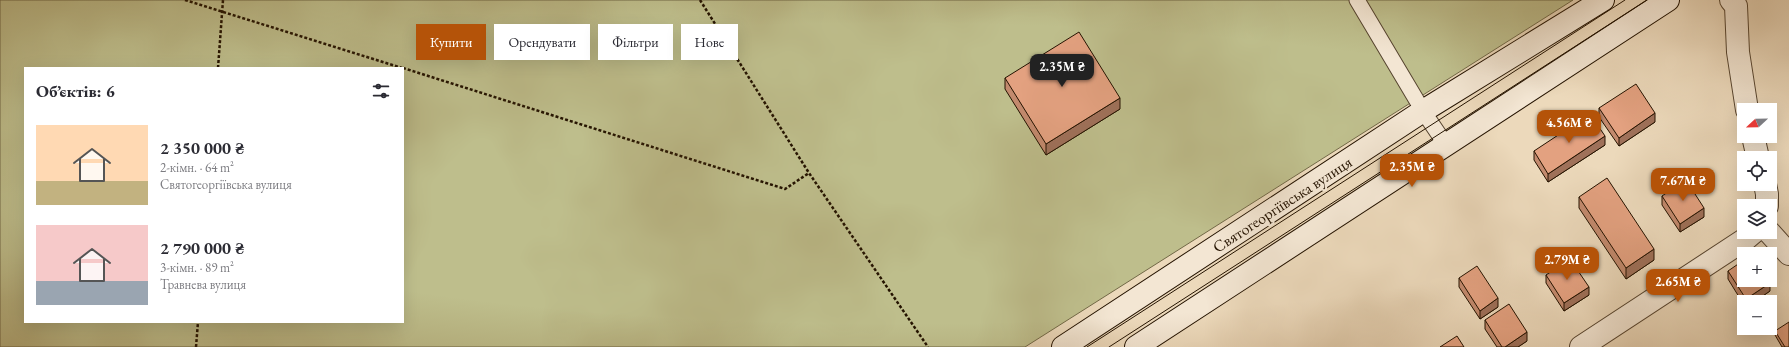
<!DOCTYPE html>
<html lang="uk">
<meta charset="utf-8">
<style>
body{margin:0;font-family:"EB Garamond",serif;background:#f7f7f7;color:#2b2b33;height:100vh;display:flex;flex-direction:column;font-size:15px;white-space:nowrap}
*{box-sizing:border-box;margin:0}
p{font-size:13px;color:#7c7c81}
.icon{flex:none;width:22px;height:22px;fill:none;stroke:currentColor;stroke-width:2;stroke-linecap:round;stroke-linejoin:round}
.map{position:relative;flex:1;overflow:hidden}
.panel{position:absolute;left:24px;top:67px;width:380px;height:256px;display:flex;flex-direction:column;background:#fff;border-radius:0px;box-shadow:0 4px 16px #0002}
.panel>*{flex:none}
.top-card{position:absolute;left:416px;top:24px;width:380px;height:36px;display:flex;gap:8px}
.needle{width:26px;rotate:248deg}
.buttons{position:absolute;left:1737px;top:103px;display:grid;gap:8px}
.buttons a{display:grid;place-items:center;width:40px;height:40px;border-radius:0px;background:#fff;box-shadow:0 4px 16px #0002;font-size:20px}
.price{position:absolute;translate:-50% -34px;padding:0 9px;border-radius:8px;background:#b45309;color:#fff;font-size:13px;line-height:26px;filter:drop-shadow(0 1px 2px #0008)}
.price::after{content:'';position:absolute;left:50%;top:24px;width:12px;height:9px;margin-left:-6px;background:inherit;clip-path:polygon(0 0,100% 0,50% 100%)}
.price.selected{background:#222;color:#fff}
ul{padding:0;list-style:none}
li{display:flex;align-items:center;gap:12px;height:100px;padding:0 12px}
li span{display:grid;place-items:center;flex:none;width:112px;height:80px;border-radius:0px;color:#555}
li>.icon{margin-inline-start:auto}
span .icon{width:48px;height:48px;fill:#fffc;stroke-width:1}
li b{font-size:17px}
h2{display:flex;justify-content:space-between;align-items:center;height:48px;padding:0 12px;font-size:17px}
.pill{padding:0 14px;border-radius:0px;background:#fff;box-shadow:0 4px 16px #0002;font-size:14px;line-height:36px}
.pill.selected{background:#b45309;color:#fff}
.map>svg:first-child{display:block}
.green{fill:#bebe8c;stroke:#716846;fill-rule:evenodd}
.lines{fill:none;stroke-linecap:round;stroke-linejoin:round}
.service-casing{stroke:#56442f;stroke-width:17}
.minor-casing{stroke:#56442f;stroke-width:24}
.secondary-casing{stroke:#241300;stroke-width:24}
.path{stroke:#241300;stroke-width:2.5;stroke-dasharray:3 2;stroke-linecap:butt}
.service{stroke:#f3e6d3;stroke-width:15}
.minor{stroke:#f3e6d3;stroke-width:22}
.secondary{stroke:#f3e6d3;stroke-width:22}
.tram{stroke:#241300;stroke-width:1}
.wall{fill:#c38a6e;stroke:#241300}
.shaded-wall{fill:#9f715a;stroke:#241300}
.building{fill:#e3a180;stroke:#241300}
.labels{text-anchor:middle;stroke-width:4;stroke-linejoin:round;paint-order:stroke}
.street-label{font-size:16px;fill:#241300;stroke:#f3e6d3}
</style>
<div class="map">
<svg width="1789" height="347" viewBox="0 0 1789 347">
<rect width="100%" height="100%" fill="#ecd9bb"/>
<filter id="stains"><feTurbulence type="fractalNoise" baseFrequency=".005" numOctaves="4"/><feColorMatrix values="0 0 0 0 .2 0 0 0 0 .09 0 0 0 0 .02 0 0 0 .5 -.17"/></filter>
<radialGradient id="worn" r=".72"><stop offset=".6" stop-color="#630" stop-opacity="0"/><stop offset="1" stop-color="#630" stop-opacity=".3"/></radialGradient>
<path class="green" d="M0,0H1573L1025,347H0ZM25,68H403V322H25Z"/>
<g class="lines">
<defs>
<path id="service" d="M1357,0L1423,111L1446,145"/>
<path id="minor" d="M1731,0L1736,6L1738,52L1747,110
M1753,136L1758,158
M1765,184L1767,194V206
M1769,232L1789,254
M1581,347L1747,238L1754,232"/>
<path id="secondary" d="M1063,347L1423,111L1603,0
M1136,347L1668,0"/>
</defs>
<use href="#service" class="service-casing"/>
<use href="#minor" class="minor-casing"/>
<use href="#secondary" class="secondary-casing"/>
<path class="path" d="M185,0L402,68
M700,0L809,173L928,347
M218,68L223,0
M403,68L785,189L809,173
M196,347L198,322"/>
<use href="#service" class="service"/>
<use href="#minor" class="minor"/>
<use href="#secondary" class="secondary"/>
<path class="tram" d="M1087,347L1625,0
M1109,347L1647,0"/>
</g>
<path class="wall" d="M1005,78L1120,109L1046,155L1005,89Z
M1599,108L1655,122L1619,146L1599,117Z
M1605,145L1548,182L1534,160V151Z
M1662,196L1704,217L1680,232L1662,205Z
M1579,197L1654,260L1626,279L1579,208Z
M1728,271L1770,291L1754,302H1744V305L1728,279Z
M1546,275L1589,295L1564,311L1546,283Z
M1459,278L1498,307L1480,319L1459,287Z
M1485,320L1527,341L1518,347H1497L1485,329Z
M1775,331L1789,347H1782L1775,335Z"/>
<path class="shaded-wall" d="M1120,98V109L1046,155V144Z
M1655,113V122L1619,146V138Z
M1605,136V145L1548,182V174Z
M1704,208V217L1680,232V224Z
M1654,249V260L1626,279V268Z
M1770,283V291L1754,302H1746V299Z
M1589,287V295L1564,311V303Z
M1498,298V307L1480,319V311Z
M1527,332V341L1518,347H1505Z"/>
<path class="building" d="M1079,32L1120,98L1046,144L1005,78Z
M1636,84L1655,113L1619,138L1599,108Z
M1590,114L1605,136L1548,174L1534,151Z
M1607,178L1654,249L1626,268L1579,197Z
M1686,180L1704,208L1680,224L1662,196Z
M1570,259L1589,287L1564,303L1546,275Z
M1744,260V280H1768L1770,283L1746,299L1728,271Z
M1477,266L1498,298L1480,311L1459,278Z
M1509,304L1527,332L1505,347H1502L1485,320Z
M1789,322V347H1785L1775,331Z
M1457,336L1464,347H1440Z"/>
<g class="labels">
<g class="street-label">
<text transform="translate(1282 204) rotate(-33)" y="6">Святогеоргіївська вулиця</text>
</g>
</g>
<rect width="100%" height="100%" filter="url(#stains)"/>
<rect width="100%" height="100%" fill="url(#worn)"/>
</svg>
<div class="buttons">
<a><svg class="needle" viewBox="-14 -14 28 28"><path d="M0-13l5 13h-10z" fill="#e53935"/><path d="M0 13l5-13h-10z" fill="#7c7c81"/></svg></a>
<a><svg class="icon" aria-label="locate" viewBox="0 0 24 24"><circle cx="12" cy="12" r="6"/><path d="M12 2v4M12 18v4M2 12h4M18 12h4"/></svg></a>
<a><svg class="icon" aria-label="layers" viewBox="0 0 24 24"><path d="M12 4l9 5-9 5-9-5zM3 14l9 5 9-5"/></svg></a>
<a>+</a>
<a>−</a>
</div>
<b class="price selected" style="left:1062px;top:88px">2.35M ₴</b>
<b class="price" style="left:1569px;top:144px">4.56M ₴</b>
<b class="price" style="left:1412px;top:188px">2.35M ₴</b>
<b class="price" style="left:1683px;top:202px">7.67M ₴</b>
<b class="price" style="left:1567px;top:281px">2.79M ₴</b>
<b class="price" style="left:1678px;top:303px">2.65M ₴</b>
<div class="top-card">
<a class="pill selected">Купити</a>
<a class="pill">Орендувати</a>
<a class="pill">Фільтри</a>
<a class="pill">Нове</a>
</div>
<section class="panel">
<h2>Об’єктів: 6<svg class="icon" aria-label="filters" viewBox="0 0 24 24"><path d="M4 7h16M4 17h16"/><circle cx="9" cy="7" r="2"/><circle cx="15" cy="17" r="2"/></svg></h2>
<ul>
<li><span style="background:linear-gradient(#ffd9b3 70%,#c2b280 0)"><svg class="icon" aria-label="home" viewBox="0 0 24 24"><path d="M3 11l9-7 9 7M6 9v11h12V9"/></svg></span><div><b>2 350 000 ₴</b><p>2-кімн. · 64 m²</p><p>Святогеоргіївська вулиця</p></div></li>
<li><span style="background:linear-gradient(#f6c9c9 70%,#9aa5b1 0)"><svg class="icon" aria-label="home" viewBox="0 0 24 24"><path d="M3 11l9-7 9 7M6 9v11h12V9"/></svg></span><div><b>2 790 000 ₴</b><p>3-кімн. · 89 m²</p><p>Травнева вулиця</p></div></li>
</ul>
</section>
</div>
